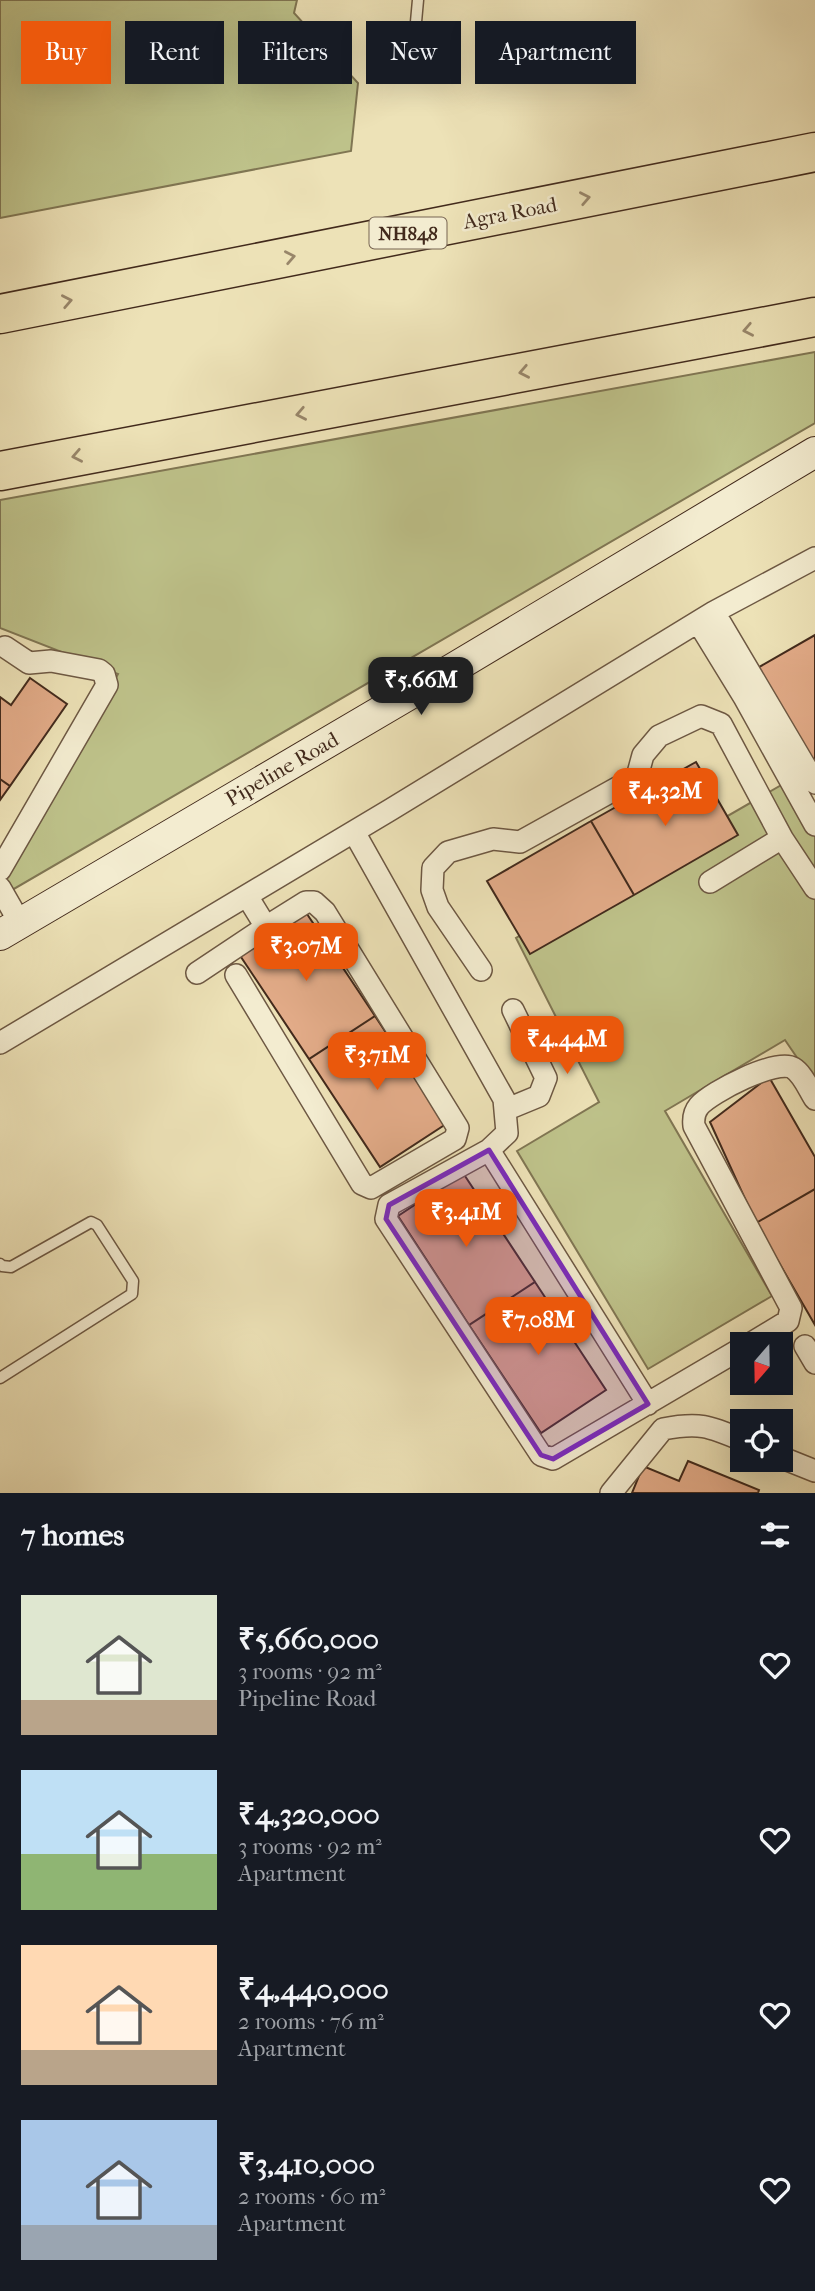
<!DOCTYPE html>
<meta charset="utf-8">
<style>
body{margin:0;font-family:"IM FELL French Canon",serif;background:#20242c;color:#f1f3f6;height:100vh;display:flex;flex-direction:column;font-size:26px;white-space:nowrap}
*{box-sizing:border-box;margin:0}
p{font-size:23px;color:#9ea1a6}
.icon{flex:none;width:38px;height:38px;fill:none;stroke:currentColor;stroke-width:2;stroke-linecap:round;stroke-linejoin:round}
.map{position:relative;height:1493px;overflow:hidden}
.panel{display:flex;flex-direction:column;background:#171b24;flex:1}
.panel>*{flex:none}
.banner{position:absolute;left:21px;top:21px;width:774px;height:63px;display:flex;gap:14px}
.needle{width:46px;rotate:200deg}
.buttons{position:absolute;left:730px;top:1332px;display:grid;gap:14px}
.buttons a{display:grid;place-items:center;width:63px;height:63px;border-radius:0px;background:#171b24;box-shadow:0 7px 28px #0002;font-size:35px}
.price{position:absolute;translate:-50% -60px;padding:0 16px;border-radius:14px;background:#ea580c;color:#fff;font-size:23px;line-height:46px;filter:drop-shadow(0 2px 4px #0008)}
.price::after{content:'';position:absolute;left:50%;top:42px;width:21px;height:16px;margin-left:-10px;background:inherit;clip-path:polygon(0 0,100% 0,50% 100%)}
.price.selected{background:#222;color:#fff}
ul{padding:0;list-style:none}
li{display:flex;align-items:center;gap:21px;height:175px;padding:0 21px}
li span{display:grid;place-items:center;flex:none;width:196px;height:140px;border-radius:0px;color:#555}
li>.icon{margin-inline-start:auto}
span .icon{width:84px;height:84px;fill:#fffc;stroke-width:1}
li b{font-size:30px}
h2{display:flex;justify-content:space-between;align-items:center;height:84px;padding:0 21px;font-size:30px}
.pill{padding:0 24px;border-radius:0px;background:#171b24;box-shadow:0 7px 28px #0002;font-size:24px;line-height:63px}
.pill.selected{background:#ea580c;color:#fff}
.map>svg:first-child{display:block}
.green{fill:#bec28a;stroke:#807653;stroke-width:2}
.building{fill:#e2ab88;stroke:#422a1c;stroke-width:2}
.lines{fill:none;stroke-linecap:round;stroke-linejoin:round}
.lane-casing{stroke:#6d5843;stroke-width:13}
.street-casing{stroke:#6d5843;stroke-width:24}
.secondary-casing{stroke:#422a1c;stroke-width:32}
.highway-casing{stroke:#422a1c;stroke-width:41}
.lane{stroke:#f3ecd0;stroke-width:10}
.street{stroke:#f3ecd0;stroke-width:21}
.secondary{stroke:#f3ecd0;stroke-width:30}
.highway{stroke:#ede2b7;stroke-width:38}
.oneway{stroke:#98866a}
.marked{fill:#7b2cbf;fill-opacity:0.2;stroke:#7b2cbf;stroke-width:5;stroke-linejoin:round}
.labels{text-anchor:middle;stroke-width:5;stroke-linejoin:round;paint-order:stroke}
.shield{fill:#f3ecd0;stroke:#776452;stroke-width:2}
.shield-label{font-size:19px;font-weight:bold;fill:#422a1c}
.street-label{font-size:21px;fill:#422a1c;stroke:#f3ecd0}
</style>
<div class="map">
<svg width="815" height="1493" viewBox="0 0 815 1493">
<rect width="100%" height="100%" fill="#ede2b7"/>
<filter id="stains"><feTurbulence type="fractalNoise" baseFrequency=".00286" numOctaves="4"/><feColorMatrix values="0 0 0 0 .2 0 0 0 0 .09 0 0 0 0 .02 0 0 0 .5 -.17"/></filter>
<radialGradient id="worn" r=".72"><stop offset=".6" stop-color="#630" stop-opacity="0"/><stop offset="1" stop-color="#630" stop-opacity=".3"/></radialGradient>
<path class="green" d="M0,0H297L294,13L358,83L351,151L0,218Z
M815,352V423L0,897V884L118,674L0,628V500Z
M797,776L815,805V1084L785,1040L665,1111L772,1296L648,1369L517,1151L599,1102L516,938Z"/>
<path class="building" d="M815,635V773L754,670Z
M30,678L67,704L10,786L0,779V697L11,705Z
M696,762L738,835L634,895L591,821Z
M0,779L10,786L0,800Z
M591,821L634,895L530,954L487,881Z
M303,908L375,1016L309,1059L237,951Z
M375,1016L446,1124L380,1167L309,1059Z
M769,1077L815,1157V1189L756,1223L710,1122Z
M463,1173L535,1282L469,1325L398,1216Z
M815,1189V1325L756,1223Z
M535,1282L606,1390L541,1433L469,1325Z
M688,1461L759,1490L758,1493H632L643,1466L679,1481Z"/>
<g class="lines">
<defs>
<path id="lane" d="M414,44L418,0
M0,1264L2,1266L11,1267L91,1222L97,1225L133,1281L132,1294L0,1378"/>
<path id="street" d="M714,612L815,783
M698,622L744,697L815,825
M354,832L504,1099L507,1133L489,1150
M0,870L107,685L104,674L99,670L51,661L29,663L5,647
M710,882L782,838L815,888
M0,888L20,923
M481,970L438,907L432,890L433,868L448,852L493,839L520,842L637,777L643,755L659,736L701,716L721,724L782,838
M197,973L266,927L247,896
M236,975L362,1184L371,1188L455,1139L458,1128L325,912L314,902H306L266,927
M0,1043L390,810L714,612L815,558
M505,1110L539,1096L546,1078L513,1010
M750,1344L788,1321L791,1308L694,1126C693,1118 694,1112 699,1106C711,1092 777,1058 793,1068C803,1074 809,1090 815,1099
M805,1346L815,1363
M648,1404L489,1150L389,1205L386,1219L541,1455L553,1459L742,1348
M780,1457L815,1471
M611,1493L663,1429C699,1422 709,1426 742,1440"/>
<path id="secondary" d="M0,935L432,681L815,452"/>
<path id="highway" d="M0,314L815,152
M0,471L815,317"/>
</defs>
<use href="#lane" class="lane-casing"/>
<use href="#street" class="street-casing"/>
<use href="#secondary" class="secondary-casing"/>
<use href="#highway" class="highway-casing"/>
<use href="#lane" class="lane"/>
<use href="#street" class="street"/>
<use href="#secondary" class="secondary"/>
<use href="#highway" class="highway"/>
</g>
<defs><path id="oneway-chevron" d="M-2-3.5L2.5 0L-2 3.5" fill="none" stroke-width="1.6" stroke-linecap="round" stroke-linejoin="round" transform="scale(1.75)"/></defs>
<g class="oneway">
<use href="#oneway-chevron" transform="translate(585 198) rotate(-11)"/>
<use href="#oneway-chevron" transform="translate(290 257) rotate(-11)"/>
<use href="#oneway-chevron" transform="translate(67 301) rotate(-11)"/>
<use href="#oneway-chevron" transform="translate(748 330) rotate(169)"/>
<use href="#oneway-chevron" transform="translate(524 372) rotate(169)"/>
<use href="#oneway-chevron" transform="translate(301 414) rotate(169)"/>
<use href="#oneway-chevron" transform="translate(77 456) rotate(169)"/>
</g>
<path class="marked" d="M489,1150L648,1404L553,1459L541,1455L386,1219L389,1205Z"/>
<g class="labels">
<rect class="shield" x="369.5" y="217.5" width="77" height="31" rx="5"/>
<g class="shield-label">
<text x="408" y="240">NH848</text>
</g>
<g class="street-label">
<text transform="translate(510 213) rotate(-11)" y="7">Agra Road</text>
<text transform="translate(282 769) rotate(-30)" y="7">Pipeline Road</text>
</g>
</g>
<rect width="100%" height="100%" filter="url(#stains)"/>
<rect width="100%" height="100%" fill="url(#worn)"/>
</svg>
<div class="buttons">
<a><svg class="needle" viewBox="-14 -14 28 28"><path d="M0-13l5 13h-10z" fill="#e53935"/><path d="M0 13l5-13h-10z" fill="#9ea1a6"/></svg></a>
<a><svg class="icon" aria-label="locate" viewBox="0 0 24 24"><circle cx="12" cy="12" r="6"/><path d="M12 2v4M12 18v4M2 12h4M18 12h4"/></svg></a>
</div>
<b class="price selected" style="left:421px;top:717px">₹5.66M</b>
<b class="price" style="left:665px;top:828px">₹4.32M</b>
<b class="price" style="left:306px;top:983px">₹3.07M</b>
<b class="price" style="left:567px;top:1076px">₹4.44M</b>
<b class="price" style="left:377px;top:1092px">₹3.71M</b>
<b class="price" style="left:466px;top:1249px">₹3.41M</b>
<b class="price" style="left:538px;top:1357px">₹7.08M</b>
<div class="banner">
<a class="pill selected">Buy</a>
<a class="pill">Rent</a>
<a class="pill">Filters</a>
<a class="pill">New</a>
<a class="pill">Apartment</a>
</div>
</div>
<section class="panel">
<h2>7 homes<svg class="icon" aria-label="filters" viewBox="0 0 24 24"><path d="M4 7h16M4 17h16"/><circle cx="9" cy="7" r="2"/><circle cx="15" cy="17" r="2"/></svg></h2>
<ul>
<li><span style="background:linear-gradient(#dfe7d0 75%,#b9a48a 0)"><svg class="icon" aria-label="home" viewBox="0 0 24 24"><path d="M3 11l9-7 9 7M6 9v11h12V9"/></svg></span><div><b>₹5,660,000</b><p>3 rooms · 92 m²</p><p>Pipeline Road</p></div><svg class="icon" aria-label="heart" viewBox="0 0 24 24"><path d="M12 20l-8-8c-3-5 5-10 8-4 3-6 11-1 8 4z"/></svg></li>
<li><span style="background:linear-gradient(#bfe0f5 60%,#8fb573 0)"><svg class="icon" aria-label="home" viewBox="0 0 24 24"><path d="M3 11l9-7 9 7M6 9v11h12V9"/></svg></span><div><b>₹4,320,000</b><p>3 rooms · 92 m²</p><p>Apartment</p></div><svg class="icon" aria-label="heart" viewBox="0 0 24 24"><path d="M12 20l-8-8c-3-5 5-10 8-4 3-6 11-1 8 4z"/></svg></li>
<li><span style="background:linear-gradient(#ffd9b3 75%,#b9a48a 0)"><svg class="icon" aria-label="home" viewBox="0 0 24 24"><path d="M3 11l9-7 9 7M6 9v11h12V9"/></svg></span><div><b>₹4,440,000</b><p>2 rooms · 76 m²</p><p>Apartment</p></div><svg class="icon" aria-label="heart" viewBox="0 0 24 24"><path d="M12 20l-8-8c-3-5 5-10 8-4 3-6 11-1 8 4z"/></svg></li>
<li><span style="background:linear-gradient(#a9c7e8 75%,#9aa5b1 0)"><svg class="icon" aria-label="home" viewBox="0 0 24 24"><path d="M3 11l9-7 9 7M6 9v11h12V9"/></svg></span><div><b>₹3,410,000</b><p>2 rooms · 60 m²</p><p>Apartment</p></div><svg class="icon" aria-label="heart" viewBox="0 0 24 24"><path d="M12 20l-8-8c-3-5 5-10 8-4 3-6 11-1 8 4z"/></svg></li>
</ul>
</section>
